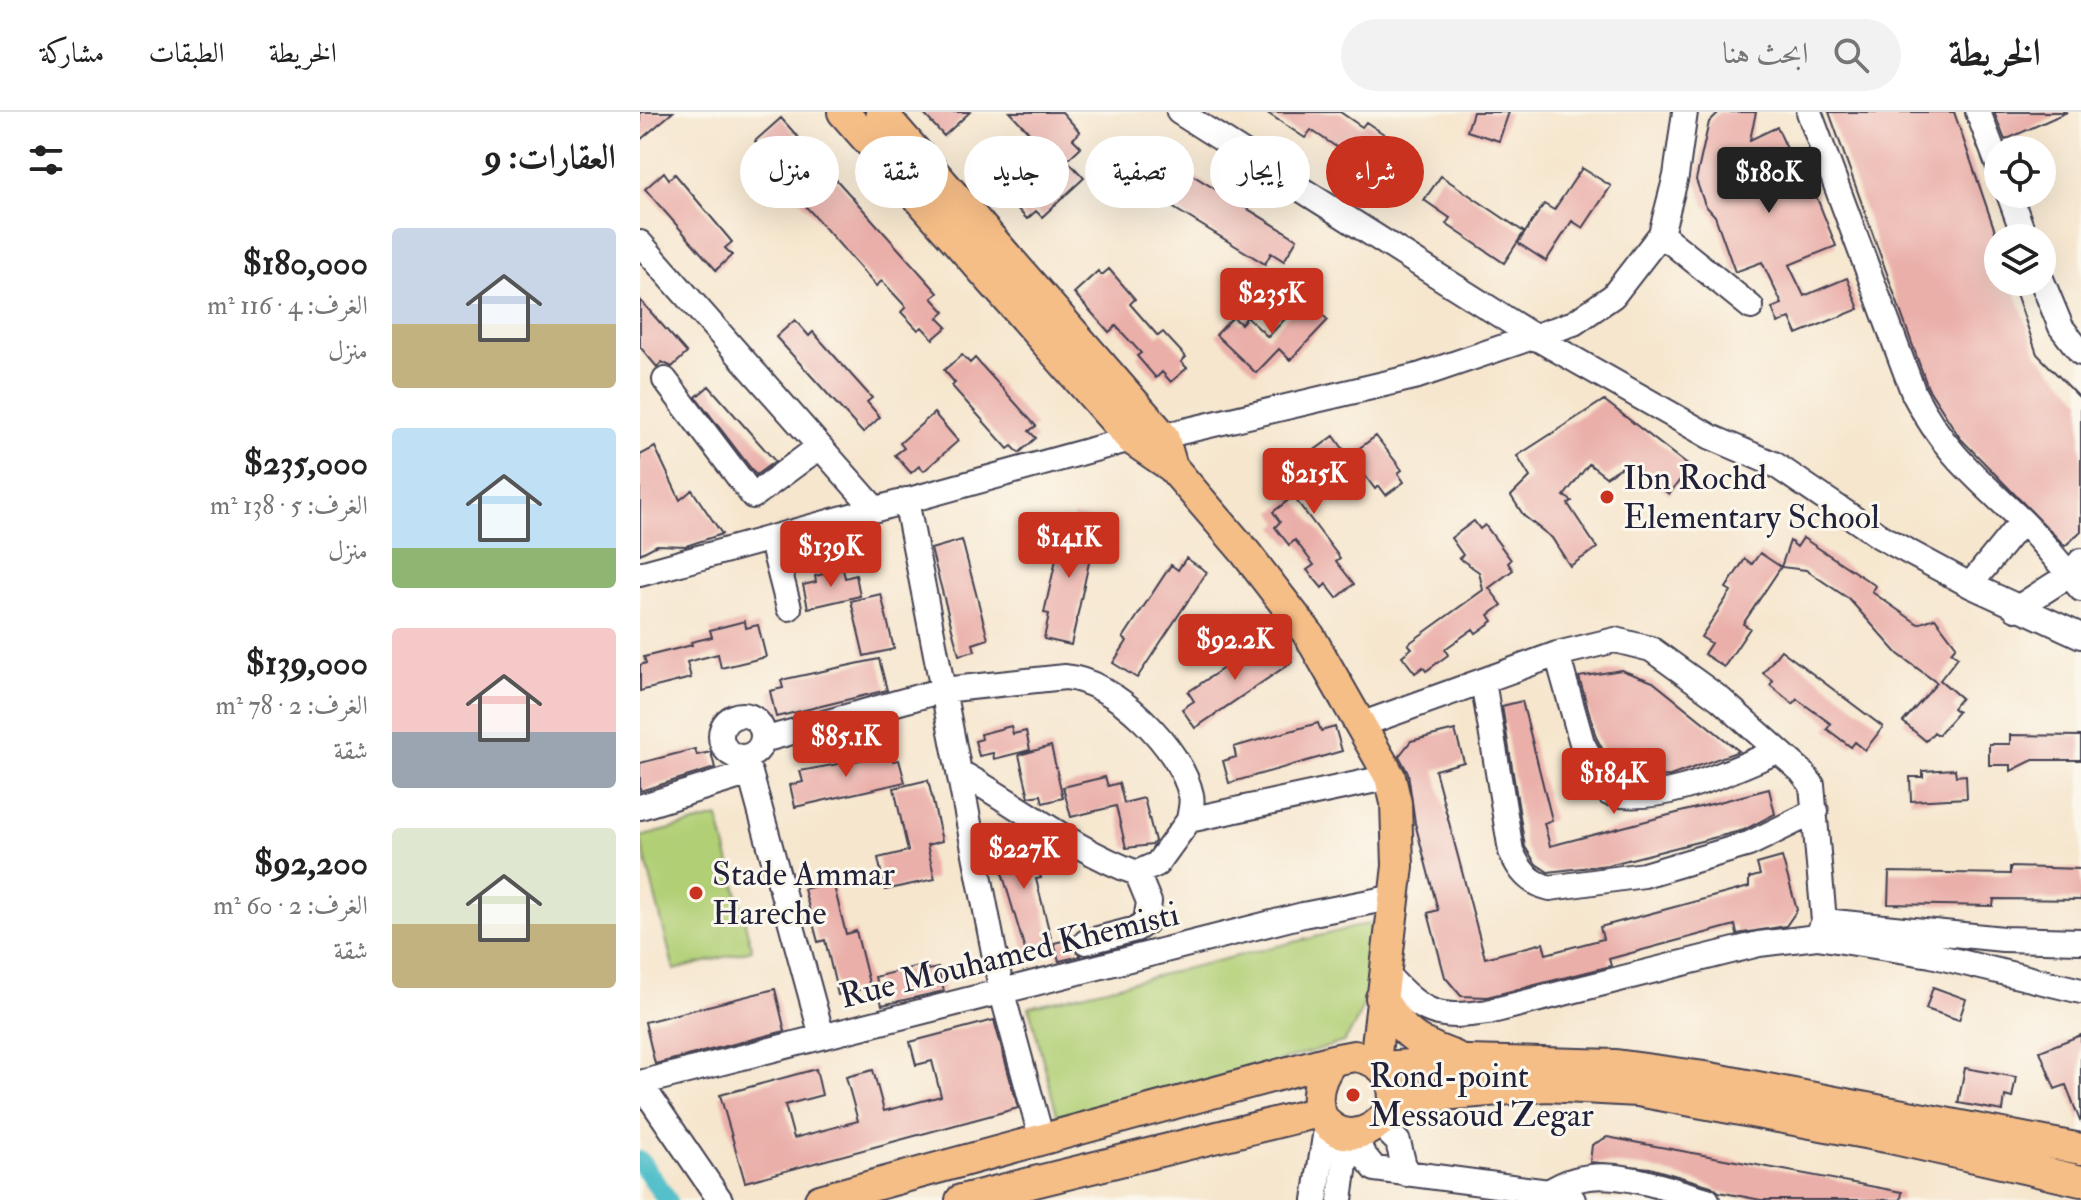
<!DOCTYPE html>
<html lang="ar">
<meta charset="utf-8">
<style>
body{margin:0;font-family:"IM FELL Double Pica",Amiri,serif;background:#f2f2f2;color:#222;direction:rtl;height:100vh;display:flex;flex-direction:column;font-size:30px;white-space:nowrap}
*{box-sizing:border-box;margin:0}
p{font-size:26px;color:#767676}
.icon{flex:none;width:44px;height:44px;fill:none;stroke:currentColor;stroke-width:2;stroke-linecap:round;stroke-linejoin:round}
.map{position:relative;flex:1;overflow:hidden;direction:ltr}
.panel{display:flex;flex-direction:column;background:#fff;width:640px}
.panel>*{flex:none}
.banner{position:absolute;left:24px;top:24px;width:760px;height:72px;direction:rtl;display:flex;gap:16px}
.buttons{position:absolute;left:1344px;top:24px;display:grid;gap:16px}
.buttons a{display:grid;place-items:center;width:72px;height:72px;border-radius:50%;background:#fff;box-shadow:0 8px 32px #0002;font-size:40px}
.price{position:absolute;translate:-50% -68px;padding:0 18px;border-radius:8px;background:#c8321e;color:#fff;font-size:26px;line-height:52px;filter:drop-shadow(0 2px 4px #0008)}
.price::after{content:'';position:absolute;left:50%;top:48px;width:24px;height:18px;margin-left:-12px;background:inherit;clip-path:polygon(0 0,100% 0,50% 100%)}
.price.active{background:#222;color:#fff}
ul{padding:0;list-style:none}
li{display:flex;align-items:center;gap:24px;height:200px;padding:0 24px}
li span{display:grid;place-items:center;flex:none;width:224px;height:160px;border-radius:8px;color:#555}
li>.icon{margin-inline-start:auto}
span .icon{width:96px;height:96px;fill:#fffc;stroke-width:1}
li b{font-size:34px}
h2{display:flex;justify-content:space-between;align-items:center;height:96px;padding:0 24px;font-size:34px}
.pill{padding:0 28px;border-radius:36px;background:#fff;box-shadow:0 8px 32px #0002;font-size:28px;line-height:72px}
.pill.active{background:#c8321e;color:#fff}
header{display:flex;align-items:center;gap:48px;box-sizing:border-box;height:112px;padding:0 40px;background:#fff;border-bottom:2px solid #e0e0e0}
header strong{font-size:38px}
nav{display:flex;gap:44px;margin-inline-start:auto;font-size:28px}
.search{width:560px;height:72px;background:#f2f2f2;display:flex;align-items:center;gap:20px;box-sizing:border-box;padding:0 28px;border-radius:44px;color:#767676;font-size:30px}
main{display:flex;flex:1;min-height:0}
.map>svg:first-child{display:block}
.green{fill:#b1cf75;stroke:#6a7858;stroke-width:2}
.lines{fill:none;stroke-linecap:round;stroke-linejoin:round}
.canal{stroke:#52c0ca;stroke-width:20}
.building{fill:#eaafa9}
.minor-casing{stroke:#423f51;stroke-width:28}
.major-casing{stroke:#423f51;stroke-width:34}
.minor{stroke:#fff;stroke-width:24}
.major{stroke:#f6be87;stroke-width:30}
.poi-dot{fill:#c8321e;stroke:#fbf7ec;stroke-width:3}
.labels{text-anchor:middle;stroke-width:6;stroke-linejoin:round;paint-order:stroke}
.poi-label{font-size:34px;fill:#22223b;stroke:#fbf7ec;text-anchor:start}
.street-label{font-size:34px;fill:#22223b;stroke:#fbf7ec}
</style>
<header>
<strong>الخريطة</strong>
<div class="search"><svg class="icon" aria-label="search" viewBox="0 0 24 24"><circle cx="10" cy="10" r="6"/><path d="M15 15l6 6"/></svg>ابحث هنا</div>
<nav><a>الخريطة</a><a>الطبقات</a><a>مشاركة</a></nav>
</header>
<main>
<div class="map">
<svg width="1441" height="1088" viewBox="0 0 1441 1088">
<rect width="100%" height="100%" fill="#fbf7ec"/>
<filter id="ink" filterUnits="userSpaceOnUse"><feTurbulence type="fractalNoise" baseFrequency=".0125" numOctaves="2"/><feDisplacementMap in="SourceGraphic" scale="16" xChannelSelector="R" yChannelSelector="G"/><feConvolveMatrix kernelMatrix="1 2 1 2 8 2 1 2 1" color-interpolation-filters="sRGB"/></filter>
<filter id="wash" filterUnits="userSpaceOnUse"><feTurbulence type="fractalNoise" baseFrequency=".006" numOctaves="4" result="noise"/><feDisplacementMap in="SourceGraphic" scale="32" xChannelSelector="R" yChannelSelector="G"/><feGaussianBlur stdDeviation="1.8" result="paint"/><feColorMatrix in="noise" values="0 0 0 0 0 0 0 0 0 0 0 0 0 0 0 0 0 1.4 0 .05"/><feComposite in="paint" operator="in"/></filter>
<g filter="url(#wash)">
<rect width="100%" height="100%" fill="#f6e6ce"/>
<path class="green" d="M78,705L112,838L34,858L0,725Z
M740,809C732,850 730,896 704,930L420,1014L389,895Z"/>
<g class="lines">
<path class="canal" d="M0,1049L27,1088"/>
</g>
<g id="blocks">
<path class="building" d="M0,0H33L0,28Z
M282,0H330L304,24Z
M370,0H422L440,20L433,27L441,35L427,48L444,66L402,105L396,99L387,107L372,91L380,83L375,78L411,44Z
M626,0H700L722,15L726,10L775,43L760,66L718,38L713,46L671,18L665,26Z
M833,0H869L859,29L827,19Z
M1079,0H1116L1110,28L1137,15L1149,41L1154,39L1165,68L1169,66L1196,134L1149,153L1164,184L1207,166L1219,197L1157,222L1150,206L1138,211L1132,196L1142,192L1122,150L1095,160L1075,104L1065,93L1056,68L1069,10Z
M1189,0H1314L1358,128V170H1372L1397,242L1441,287V419L1425,434L1320,326L1288,276Z
M1354,0H1427L1365,28Z
M141,6L298,181L292,186L305,200L298,206L307,215L293,227L282,215L278,218L261,200L266,195L242,169L236,174L126,49L130,46L115,29Z
M508,36L657,127L644,149L631,141L625,152L501,76L506,67L494,60Z
M942,56L971,74L943,116L932,109L906,149L878,131L904,92L914,98Z
M24,60L29,67L35,62L92,130L85,136L92,143L76,158L5,77Z
M801,64L884,120L864,151L806,112L810,106L784,88Z
M469,157L495,187L490,192L518,224L523,220L546,245L541,250L547,256L531,270L522,260L516,266L497,244L501,241L476,214L469,220L434,181L458,159L462,163Z
M0,188L47,241L32,255L22,250L17,255L0,235Z
M668,190L688,208L650,248L639,237L616,261L576,223L593,205L601,212L607,205L628,225L657,194L660,197Z
M155,208L169,224L173,220L232,286L227,290L240,305L223,321L136,225Z
M322,243L330,251L335,246L396,314L389,319L396,326L379,341L372,334L368,337L312,274L315,271L304,258Z
M69,274L135,349L116,363L56,285Z
M964,288L1050,355L1029,382L988,351L966,365L949,352L924,384L932,389L928,392L957,436L930,454L912,426L884,404L871,384L890,365L877,344Z
M294,301L318,329L284,359L279,354L271,361L255,343L264,336L260,331Z
M694,324L711,348L656,388L700,446L696,449L714,472L697,486L686,472L682,476L667,458L674,453L655,428L649,433L635,415L640,410L633,400L651,386L640,371L658,358L654,353Z
M736,324L762,358L758,361L764,370L746,383L739,374L735,377L710,343Z
M15,335L40,388L52,378L82,422L46,434L17,433L0,442V343Z
M434,404L458,409L431,533L404,527L409,502L404,501L423,416L431,418Z
M834,409L840,417L845,413L871,448L868,451L873,458L849,476L862,493L849,503L853,509L836,521L833,517L805,537L808,543L786,559L783,555L775,561L762,544L772,536L768,532L843,478L839,460L819,446L823,443L811,426Z
M1163,426L1236,474L1232,480L1278,512L1295,506L1316,534L1311,540L1318,545L1300,568L1321,586L1313,596L1318,600L1298,623L1294,620L1286,629L1263,610L1297,571L1258,542L1209,487L1166,458L1141,455L1150,429L1157,435Z
M322,428L348,527L333,532L335,539L319,543L291,437Z
M1120,441L1141,455L1103,512L1110,516L1084,555L1064,542L1071,531L1061,525L1091,479L1086,476L1105,447L1112,452Z
M546,446L567,460L497,566L473,551L487,529L483,526L531,453L538,458Z
M203,457L205,466L216,463L220,484L168,496L163,473L176,470L175,464Z
M241,482L254,537L224,544L211,489Z
M105,509L106,516L118,513L126,545L81,556L78,542L47,550L51,566L0,579V553L6,551L4,545L52,533L51,530L72,525L70,518Z
M638,530L652,550L555,616L542,597L554,589L548,580L621,531L626,538Z
M1141,538L1243,615L1225,638L1215,630L1211,635L1187,617L1191,612L1157,587L1153,592L1130,573L1133,569L1123,561Z
M239,547L247,578L136,605L130,579L143,576L141,568Z
M981,558L1013,570L1099,639L1030,664L978,667L956,625L939,565Z
M882,589L912,708L904,711L910,734L1129,677L1135,702L1104,718L968,753L908,760L896,752L885,735L862,594Z
M678,611L681,619L695,615L702,639L589,671L583,649L596,645L594,635Z
M371,614L373,622L386,619L390,638L354,647L353,641L339,644L335,629L342,627L341,622Z
M815,618L824,650L795,658L845,846L903,831L906,842L963,827L960,815L1109,775V766L1120,763L1117,752L1142,745L1157,798L1146,814L1097,822L1095,813L969,847L971,854L847,885L821,884L805,865L788,801L798,798L775,711L768,661L759,644L771,629Z
M1370,623L1441,624V648H1393L1371,659V653H1349V632H1370Z
M411,634L423,686L403,691L401,683L389,685L379,643Z
M55,637L57,643L71,640L75,656L0,679V651Z
M252,642L253,649L259,648L265,670L155,695L150,673L163,670L160,659Z
M1315,657L1316,664L1326,663L1327,686L1271,689L1270,665H1283V659Z
M465,665L468,674L479,671L484,691L504,686L515,729L512,733L486,736L476,694L431,705L423,675Z
M288,668L302,729L287,733L295,767L245,778L238,746L268,739L254,676Z
M382,721L386,736H393L401,766L396,767L413,834L386,841L353,730Z
M1370,755L1441,757V788L1354,787L1353,794L1248,792L1249,760L1370,762Z
M193,770L206,822L216,819L230,875L198,883L185,828L178,830L164,777Z
M431,827L432,834L441,844L419,849L414,831Z
M286,852L288,858L298,856L304,879L242,893L235,865Z
M1293,875L1326,887L1319,908L1286,897Z
M135,877L145,919L15,952L5,910Z
M354,908L378,996L105,1070L80,983L176,957L182,983L145,993L154,1026L218,1009L206,965L233,958L244,999L301,984L292,949L276,953L270,930Z
M1441,923V1008L1440,1009L1426,973L1415,977L1400,939Z
M1325,956L1376,965L1372,986L1365,984L1363,999L1318,991Z
M967,1025L1262,1080L1261,1088H1121L1079,1080L1071,1074L1010,1056L950,1050L952,1033Z"/>
</g>
</g>
<g filter="url(#ink)">
<use href="#blocks" fill-opacity="0" stroke="#423f51" stroke-width="2"/>
<g class="lines">
<defs>
<path id="minor" d="M539,0L893,224L1071,325L1134,352L1241,425L1330,473L1441,524
M1169,0L1274,282C1304,340 1335,364 1380,407C1402,428 1421,454 1441,477
M1338,0L1358,52
M1369,82L1385,126
M1021,122L1111,195
M0,131L235,397
M1402,169L1421,215L1441,241
M25,268L113,384L179,335
M266,388L362,881L402,1028
M131,426L149,496
M0,462L491,327L523,324L778,264L934,211L973,184L1021,122L1036,64L1045,0
M1330,473L1382,409
M1376,497L1429,463L1441,449
M917,542L942,631L969,681C1024,693 1089,659 1138,639
M843,569L871,739C879,758 889,771 910,776L1004,763L1109,732L1176,699
M81 624a21 21 0 1 1 42 0a21 21 0 1 1-42 0Z
M723,612L917,542L975,528L1011,537L1080,587L1161,659L1172,673L1184,809L1177,825
M123,628L303,578L425,565C473,568 541,636 551,683C553,691 550,700 549,708L750,665
M321,661C379,693 435,739 497,761L517,752L549,708
M0,695L110,661L182,924
M1184,809L1363,827L1441,829
M446,830L496,817L506,810L509,790L497,761
M746,862C782,901 795,908 848,900L1119,832L1177,825L1291,843L1441,879
M0,971L663,803L755,785
M0,971L80,1088
M741,1013L758,1030L766,1062
M716,1022L722,1041L735,1057L909,1080L933,1088
M909,1080C958,1047 1014,1074 1067,1088
M675,1088L687,1011
M700,1088L709,1022"/>
<path id="major" d="M203,0L491,327L532,355L605,440L669,523L750,665L756,691L758,754L735,950
M241,0L523,324L532,355
M741,886C764,922 775,930 814,944
M714,944C738,947 754,962 754,987H757C719,1058 646,1008 693,948Z
M742,955L827,949L976,953L1065,965L1441,1037
M757,987L906,974L998,979L1246,1025L1441,1069
M180,1088L693,948
M321,1088L679,1000"/>
</defs>
<use href="#minor" class="minor-casing"/>
<use href="#major" class="major-casing"/>
<use href="#minor" class="minor"/>
<use href="#major" class="major"/>
</g>
</g>
<g class="poi-dot">
<circle cx="967" cy="385" r="8"/>
<circle cx="56" cy="781" r="8"/>
<circle cx="713" cy="983" r="8"/>
</g>
<g class="labels">
<g class="poi-label">
<text x="983" y="377">Ibn Rochd<tspan x="983" dy="39">Elementary School</tspan></text>
<text x="72" y="773">Stade Ammar<tspan x="72" dy="39">Hareche</tspan></text>
<text x="729" y="975">Rond-point<tspan x="729" dy="39">Messaoud Zegar</tspan></text>
</g>
<g class="street-label">
<text transform="translate(369 842) rotate(-14)" y="12">Rue Mouhamed Khemisti</text>
</g>
</g>
</svg>
<div class="buttons">
<a><svg class="icon" aria-label="locate" viewBox="0 0 24 24"><circle cx="12" cy="12" r="6"/><path d="M12 2v4M12 18v4M2 12h4M18 12h4"/></svg></a>
<a><svg class="icon" aria-label="layers" viewBox="0 0 24 24"><path d="M12 4l9 5-9 5-9-5zM3 14l9 5 9-5"/></svg></a>
</div>
<b class="price active" style="left:1129px;top:103px">$180K</b>
<b class="price" style="left:632px;top:224px">$235K</b>
<b class="price" style="left:674px;top:404px">$215K</b>
<b class="price" style="left:429px;top:468px">$141K</b>
<b class="price" style="left:191px;top:477px">$139K</b>
<b class="price" style="left:595px;top:570px">$92.2K</b>
<b class="price" style="left:206px;top:667px">$85.1K</b>
<b class="price" style="left:974px;top:704px">$184K</b>
<b class="price" style="left:384px;top:779px">$227K</b>
<div class="banner">
<a class="pill active">شراء</a>
<a class="pill">إيجار</a>
<a class="pill">تصفية</a>
<a class="pill">جديد</a>
<a class="pill">شقة</a>
<a class="pill">منزل</a>
</div>
</div>
<section class="panel">
<h2>العقارات: 9<svg class="icon" aria-label="filters" viewBox="0 0 24 24"><path d="M4 7h16M4 17h16"/><circle cx="9" cy="7" r="2"/><circle cx="15" cy="17" r="2"/></svg></h2>
<ul>
<li><span style="background:linear-gradient(#c9d6e8 60%,#c2b280 0)"><svg class="icon" aria-label="home" viewBox="0 0 24 24"><path d="M3 11l9-7 9 7M6 9v11h12V9"/></svg></span><div><b>$180,000</b><p>الغرف: 4 · 116 m²</p><p>منزل</p></div></li>
<li><span style="background:linear-gradient(#bfe0f5 75%,#8fb573 0)"><svg class="icon" aria-label="home" viewBox="0 0 24 24"><path d="M3 11l9-7 9 7M6 9v11h12V9"/></svg></span><div><b>$235,000</b><p>الغرف: 5 · 138 m²</p><p>منزل</p></div></li>
<li><span style="background:linear-gradient(#f6c9c9 65%,#9aa5b1 0)"><svg class="icon" aria-label="home" viewBox="0 0 24 24"><path d="M3 11l9-7 9 7M6 9v11h12V9"/></svg></span><div><b>$139,000</b><p>الغرف: 2 · 78 m²</p><p>شقة</p></div></li>
<li><span style="background:linear-gradient(#dfe7d0 60%,#c2b280 0)"><svg class="icon" aria-label="home" viewBox="0 0 24 24"><path d="M3 11l9-7 9 7M6 9v11h12V9"/></svg></span><div><b>$92,200</b><p>الغرف: 2 · 60 m²</p><p>شقة</p></div></li>
</ul>
</section>
</main>
